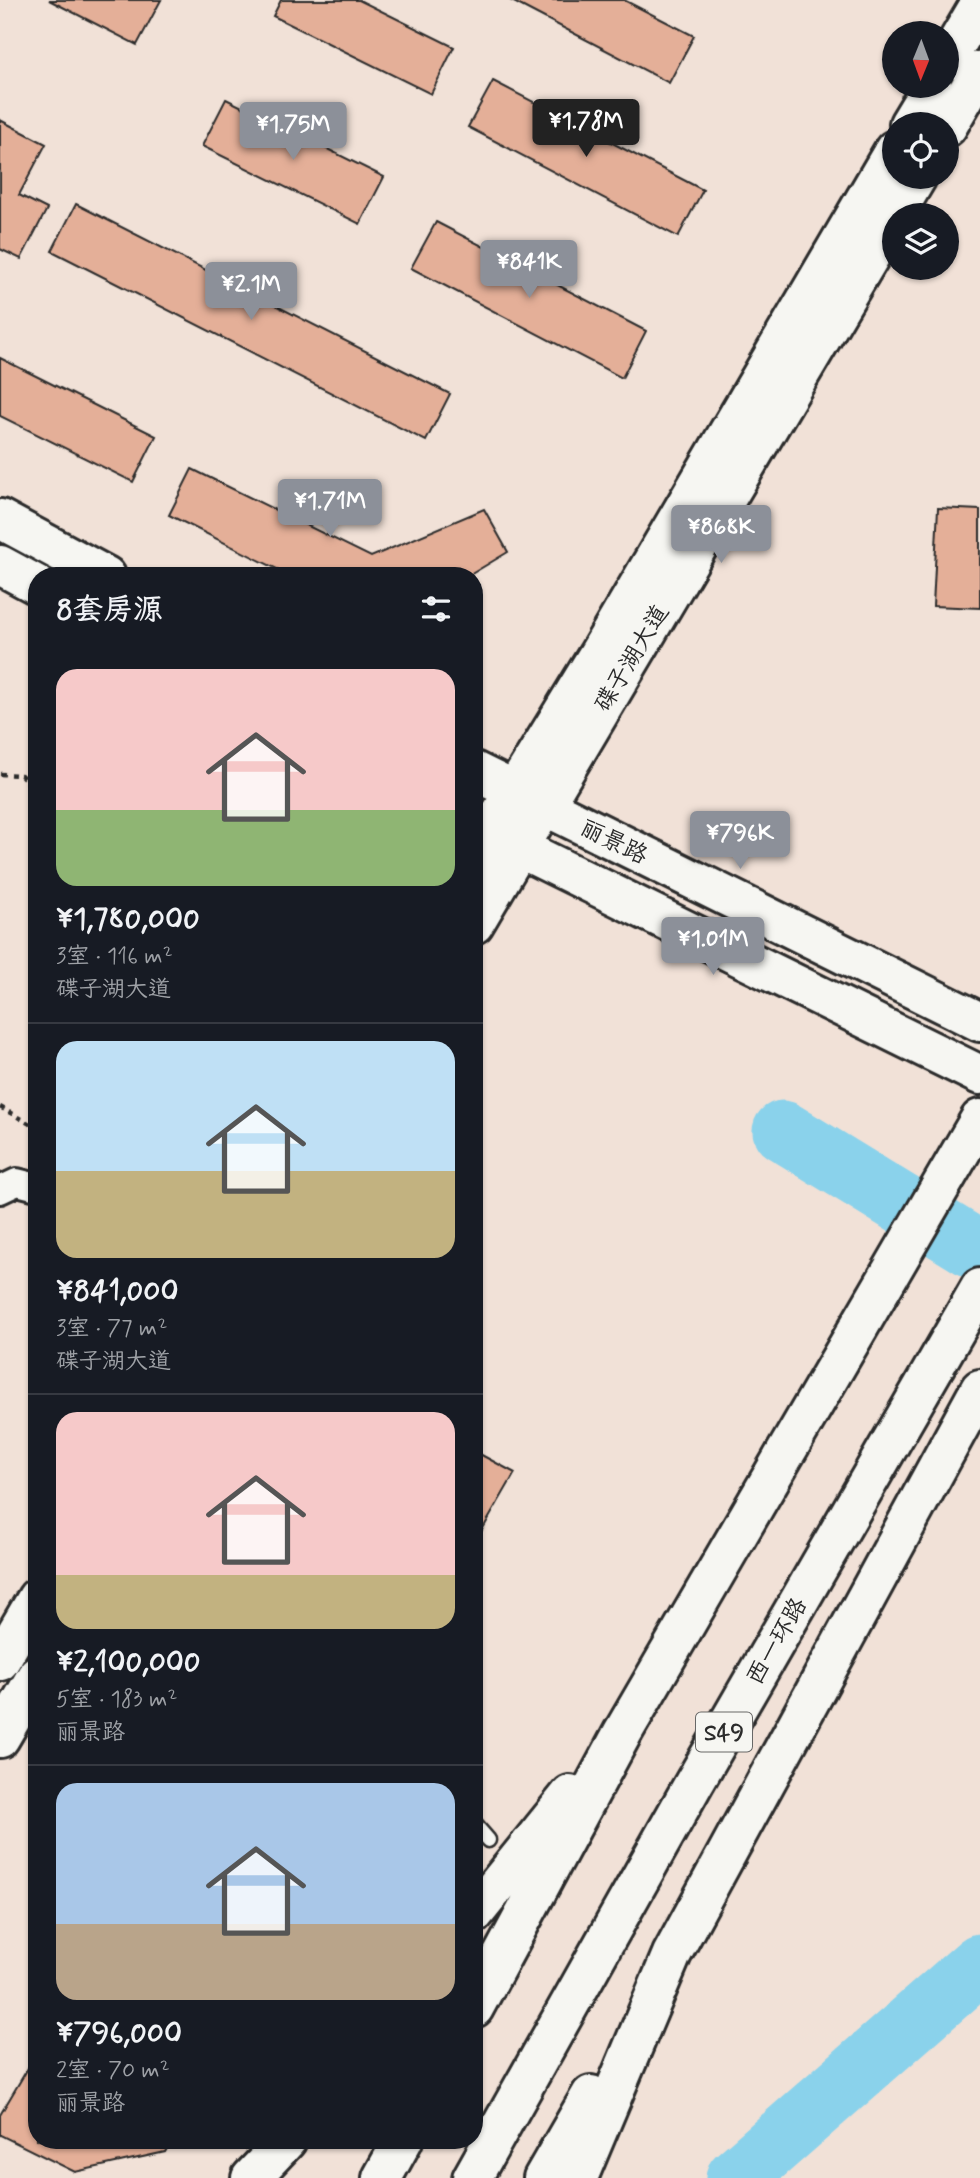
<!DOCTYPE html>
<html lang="zh">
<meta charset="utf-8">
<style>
body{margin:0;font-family:Mynerve,"LXGW WenKai TC",sans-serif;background:#20242c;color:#f1f3f6;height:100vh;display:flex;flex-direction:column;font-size:26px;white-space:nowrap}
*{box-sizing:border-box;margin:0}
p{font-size:23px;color:#9ea1a6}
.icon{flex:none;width:38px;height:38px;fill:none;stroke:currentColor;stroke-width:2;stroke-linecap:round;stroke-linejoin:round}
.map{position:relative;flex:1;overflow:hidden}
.panel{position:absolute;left:28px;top:567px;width:455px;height:1582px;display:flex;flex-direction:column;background:#171b24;border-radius:28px;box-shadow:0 2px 5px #0004}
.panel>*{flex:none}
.needle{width:46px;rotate:181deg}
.fabs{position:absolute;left:882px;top:21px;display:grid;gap:14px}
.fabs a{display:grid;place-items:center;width:77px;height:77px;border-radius:50%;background:#171b24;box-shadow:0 2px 5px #0004;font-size:35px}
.price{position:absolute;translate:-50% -60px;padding:0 16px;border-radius:7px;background:#8c9099;color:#fff;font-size:23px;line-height:46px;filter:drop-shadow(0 2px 4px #0008)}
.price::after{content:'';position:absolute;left:50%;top:42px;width:21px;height:16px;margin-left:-10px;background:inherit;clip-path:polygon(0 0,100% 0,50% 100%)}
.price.current{background:#222;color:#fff}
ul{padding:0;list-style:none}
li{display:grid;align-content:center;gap:14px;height:371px;padding:0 28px}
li+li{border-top:2px solid #363941}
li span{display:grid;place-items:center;height:217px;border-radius:21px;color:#555}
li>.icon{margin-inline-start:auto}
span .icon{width:126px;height:126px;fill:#fffc;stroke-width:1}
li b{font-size:30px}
h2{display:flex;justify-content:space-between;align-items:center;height:84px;padding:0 28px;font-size:30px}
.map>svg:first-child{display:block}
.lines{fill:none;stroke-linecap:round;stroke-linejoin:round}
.river{stroke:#8ad2eb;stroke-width:61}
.building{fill:#e4af98;stroke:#2b2b2b;stroke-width:2}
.lane-casing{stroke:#2b2b2b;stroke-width:19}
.street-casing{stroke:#2b2b2b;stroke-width:32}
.secondary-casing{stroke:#2b2b2b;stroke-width:44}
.highway-casing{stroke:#2b2b2b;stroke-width:44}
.path{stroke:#2b2b2b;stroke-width:4.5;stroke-dasharray:5 5;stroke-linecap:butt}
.lane{stroke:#f6f6f2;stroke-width:14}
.street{stroke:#f6f6f2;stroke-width:26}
.secondary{stroke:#f6f6f2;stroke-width:38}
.highway{stroke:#f6f6f2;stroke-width:38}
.labels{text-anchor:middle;stroke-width:5;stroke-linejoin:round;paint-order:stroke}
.shield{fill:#f6f6f2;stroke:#686867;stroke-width:2}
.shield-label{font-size:23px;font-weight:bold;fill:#2b2b2b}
.street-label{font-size:24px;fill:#2b2b2b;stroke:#f6f6f2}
</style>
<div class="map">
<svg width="980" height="2178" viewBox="0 0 980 2178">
<rect width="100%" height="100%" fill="#f1e1d7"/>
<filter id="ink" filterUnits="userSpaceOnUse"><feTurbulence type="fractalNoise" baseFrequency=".0143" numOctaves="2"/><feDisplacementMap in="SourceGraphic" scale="14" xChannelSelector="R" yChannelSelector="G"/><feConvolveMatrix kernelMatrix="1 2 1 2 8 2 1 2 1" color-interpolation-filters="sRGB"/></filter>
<g filter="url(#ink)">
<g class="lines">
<path class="river" d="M783,1131L980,1252
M736,2178L980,1964"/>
</g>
<path class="building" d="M49,0H161L137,45Z
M281,0H359L454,47L431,94L273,16Z
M510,0H624L694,36L669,83Z
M493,81L703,190L678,237L468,127Z
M226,99L384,177L360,224L202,146Z
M0,120L46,144L19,195L47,209L21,259L0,249Z
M76,204L450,394L426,441L52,251Z
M436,222L646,331L622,378L411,268Z
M0,358L156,436L133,482L0,416Z
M192,469L371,557L484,509L508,552L468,576H291L169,515Z
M938,508L980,510V608L933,606Z
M474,1451L515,1473L474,1544Z
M37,2053V2140H172L165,2152L75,2172L0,2135V2115Z"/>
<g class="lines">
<defs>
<path id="lane" d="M474,1824L488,1840"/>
<path id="street" d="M0,1190L17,1182L37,1187"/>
<path id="secondary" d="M947,60L980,4
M909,124L932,86
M947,127L980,71
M0,519L106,576
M0,565L37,585
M474,771L980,1022
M495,836L980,1075
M474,857L599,653L894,150
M474,924L917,177
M0,1661L37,1598
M0,1738L37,1675"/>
<path id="highway" d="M474,1914L570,1795
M474,2008L623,1732L980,1119
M251,2178L287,2140
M382,2178L403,2140
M472,2178L694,1783L980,1288
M543,2178L591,2095
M578,2178L672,1954L980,1389"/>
</defs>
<use href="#lane" class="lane-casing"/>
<use href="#street" class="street-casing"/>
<use href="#secondary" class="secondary-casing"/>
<use href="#highway" class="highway-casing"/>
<path class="path" d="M0,774L21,775L37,792
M0,1107L37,1128"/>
<use href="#lane" class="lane"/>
<use href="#street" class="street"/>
<use href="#secondary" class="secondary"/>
<use href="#highway" class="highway"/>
</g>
</g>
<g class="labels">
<rect class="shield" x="696" y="1712.5" width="56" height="39" rx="5"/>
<g class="shield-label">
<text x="724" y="1740">S49</text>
</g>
<g class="street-label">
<text transform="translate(631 658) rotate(-59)" y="8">碟子湖大道</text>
<text transform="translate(614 841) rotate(26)" y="8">丽景路</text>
<text transform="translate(776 1641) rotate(-60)" y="8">西一环路</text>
</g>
</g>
</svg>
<div class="fabs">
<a><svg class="needle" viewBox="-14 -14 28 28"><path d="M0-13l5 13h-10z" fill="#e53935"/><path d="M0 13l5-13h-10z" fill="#9ea1a6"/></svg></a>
<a><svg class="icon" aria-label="locate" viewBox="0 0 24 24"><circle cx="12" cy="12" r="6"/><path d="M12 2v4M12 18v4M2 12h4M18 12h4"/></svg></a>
<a><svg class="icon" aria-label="layers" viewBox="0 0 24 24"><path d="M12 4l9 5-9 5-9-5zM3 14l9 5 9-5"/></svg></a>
</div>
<b class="price current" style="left:586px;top:159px">¥1.78M</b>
<b class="price" style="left:293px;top:162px">¥1.75M</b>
<b class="price" style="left:529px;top:300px">¥841K</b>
<b class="price" style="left:251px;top:322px">¥2.1M</b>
<b class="price" style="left:330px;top:539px">¥1.71M</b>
<b class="price" style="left:721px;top:565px">¥868K</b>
<b class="price" style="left:740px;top:871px">¥796K</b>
<b class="price" style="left:713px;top:977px">¥1.01M</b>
<section class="panel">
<h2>8套房源<svg class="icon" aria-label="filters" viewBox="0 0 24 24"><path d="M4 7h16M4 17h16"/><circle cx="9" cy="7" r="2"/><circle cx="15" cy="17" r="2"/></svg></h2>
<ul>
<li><span style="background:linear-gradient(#f6c9c9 65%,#8fb573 0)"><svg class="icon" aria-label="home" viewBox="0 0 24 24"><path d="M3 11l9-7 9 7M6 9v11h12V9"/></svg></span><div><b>¥1,780,000</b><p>3室 · 116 m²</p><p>碟子湖大道</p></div></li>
<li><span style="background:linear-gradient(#bfe0f5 60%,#c2b280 0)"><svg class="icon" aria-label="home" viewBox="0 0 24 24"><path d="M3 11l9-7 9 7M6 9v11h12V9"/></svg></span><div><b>¥841,000</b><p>3室 · 77 m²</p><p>碟子湖大道</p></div></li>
<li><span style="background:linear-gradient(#f6c9c9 75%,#c2b280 0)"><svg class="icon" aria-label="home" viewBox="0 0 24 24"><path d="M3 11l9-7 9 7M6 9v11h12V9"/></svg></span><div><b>¥2,100,000</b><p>5室 · 183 m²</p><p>丽景路</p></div></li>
<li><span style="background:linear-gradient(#a9c7e8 65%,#b9a48a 0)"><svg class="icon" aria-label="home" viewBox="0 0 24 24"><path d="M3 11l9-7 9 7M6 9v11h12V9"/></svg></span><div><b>¥796,000</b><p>2室 · 70 m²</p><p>丽景路</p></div></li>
</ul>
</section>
</div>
